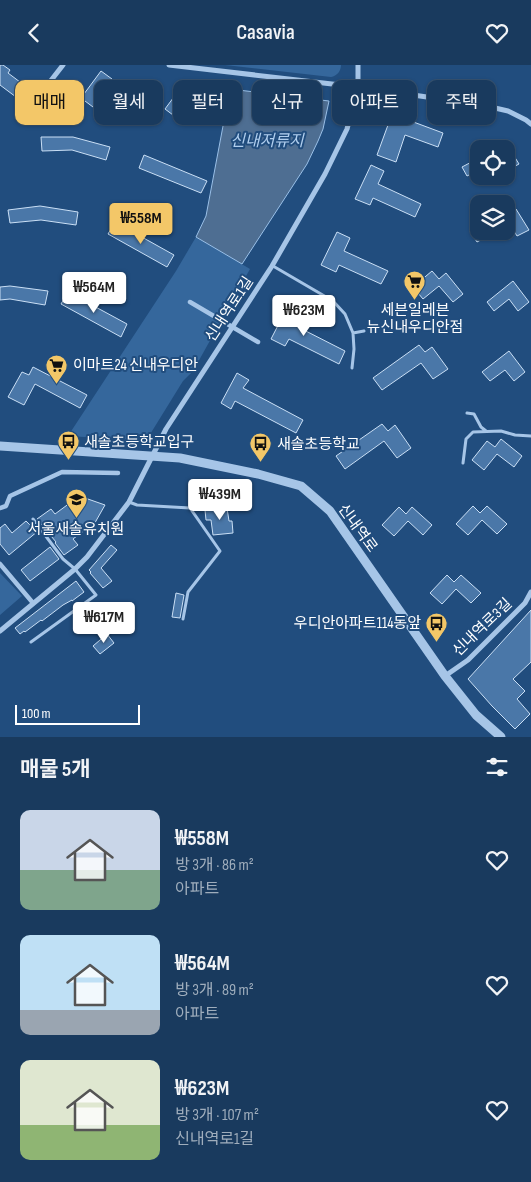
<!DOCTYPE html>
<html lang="ko">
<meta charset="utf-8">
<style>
body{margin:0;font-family:"Sofia Sans Condensed","Noto Sans KR",sans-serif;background:#264567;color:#f1f3f6;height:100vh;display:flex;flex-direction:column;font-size:19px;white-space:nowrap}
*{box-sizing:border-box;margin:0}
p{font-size:16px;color:#9fadbc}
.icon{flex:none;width:28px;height:28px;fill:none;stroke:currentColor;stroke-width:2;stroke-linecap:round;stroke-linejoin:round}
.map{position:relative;height:672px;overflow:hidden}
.panel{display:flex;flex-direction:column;background:#193a5e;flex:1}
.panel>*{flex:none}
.hud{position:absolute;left:15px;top:15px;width:501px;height:45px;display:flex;gap:10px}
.controls{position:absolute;left:470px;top:75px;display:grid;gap:10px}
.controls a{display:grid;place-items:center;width:45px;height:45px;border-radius:10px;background:#193a5e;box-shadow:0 1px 4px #0004,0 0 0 1px #375473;font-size:25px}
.scale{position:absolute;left:15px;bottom:12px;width:125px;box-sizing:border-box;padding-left:5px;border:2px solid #fff;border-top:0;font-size:14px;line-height:18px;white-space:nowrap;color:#fff;-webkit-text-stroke:4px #214d7e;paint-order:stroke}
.price{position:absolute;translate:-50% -42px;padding:0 11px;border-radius:5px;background:#fff;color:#222;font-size:16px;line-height:32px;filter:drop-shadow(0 1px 2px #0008)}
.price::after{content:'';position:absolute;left:50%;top:30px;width:15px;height:11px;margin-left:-8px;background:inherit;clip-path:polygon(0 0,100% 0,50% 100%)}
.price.active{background:#f3c768;color:#111}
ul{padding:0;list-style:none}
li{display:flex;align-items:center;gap:15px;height:125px;padding:0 20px}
li span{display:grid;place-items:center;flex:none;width:140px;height:100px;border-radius:10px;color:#555}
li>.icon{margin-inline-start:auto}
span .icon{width:60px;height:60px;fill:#fffc;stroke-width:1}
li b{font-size:21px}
h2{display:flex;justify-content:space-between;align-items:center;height:60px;padding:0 20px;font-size:21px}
.pill{padding:0 18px;border-radius:10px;background:#193a5e;box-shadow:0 1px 4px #0004,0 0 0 1px #375473;font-size:18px;line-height:45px}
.pill.active{background:#f3c768;color:#111}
header{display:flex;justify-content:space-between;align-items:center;height:65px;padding:0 20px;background:#193a5e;font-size:22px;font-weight:600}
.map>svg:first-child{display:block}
.green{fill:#35679c}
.water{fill:#4e6e92;stroke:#9ac0e8}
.building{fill:#4a77a8;stroke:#cadff5}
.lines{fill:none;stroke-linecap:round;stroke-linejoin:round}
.service{stroke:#a6c5e7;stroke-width:3}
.pedestrian{stroke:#a6c5e7;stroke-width:4.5}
.minor{stroke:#a6c5e7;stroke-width:5}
.tertiary{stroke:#a6c5e7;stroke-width:9}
.labels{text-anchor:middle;stroke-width:4;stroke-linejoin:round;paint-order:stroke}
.street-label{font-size:15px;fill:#fff;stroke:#214d7e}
.poi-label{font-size:15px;fill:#fff;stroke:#214d7e;text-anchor:start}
.water-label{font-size:16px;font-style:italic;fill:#b1cfef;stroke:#214d7e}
</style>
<header><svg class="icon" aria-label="back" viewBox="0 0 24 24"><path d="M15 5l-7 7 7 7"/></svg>Casavia<svg class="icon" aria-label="heart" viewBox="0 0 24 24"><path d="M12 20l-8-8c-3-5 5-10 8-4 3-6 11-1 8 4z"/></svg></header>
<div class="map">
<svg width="531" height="672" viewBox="0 0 531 672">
<rect width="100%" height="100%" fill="#214d7e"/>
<path class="green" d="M225,0H341C341,6 337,11 331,12Z
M196,172L250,204L193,306L183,316L149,371L135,375L68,371L176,206Z
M0,508L22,531L0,550Z"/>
<path class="water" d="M230,24L329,36L323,64L318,76L307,99L242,199L196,172L206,151Z"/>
<path class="building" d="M0,0H3L10,5L8,8L32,26L24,38L0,20Z
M101,6L112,14L110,16L134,34L125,46L103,29L93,42L81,33Z
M185,17L196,25L194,28L218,46L209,58L187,41L177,53L165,44Z
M392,49L443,68L438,82L405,70L396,97L377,90Z
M41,72H73L110,82L106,95L72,85L42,86Z
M506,78L519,99L506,106Z
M144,90L207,116L201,128L139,103Z
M479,93V105L467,111L462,102Z
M371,100L384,106L378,119L421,139L415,152L373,133L370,140L355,134Z
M40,141L78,147L76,160L41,155L10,158L8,145Z
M516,144L529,165L517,171L510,159L506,161V149Z
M115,157L174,190L167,202L108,169Z
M470,166H497L477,177Z
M337,167L350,173L344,186L388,206L381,219L339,200L336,207L321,200Z
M432,206L439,214L446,208L463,229L453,237L439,221L423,234L413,222Z
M513,216L529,237L518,246L509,234L494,246L487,237Z
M10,221L48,226L45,240L10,234L0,235V222Z
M68,227L127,259L121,272L61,239Z
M288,241L301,247L294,260L345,286L339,299L289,274L285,281L271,274Z
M419,280L425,287L432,282L448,304L433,314L421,298L382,325L373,313Z
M509,286L525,307L514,316L505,305L490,316L482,307Z
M33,302L87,330L80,343L35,319L24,340L8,332L22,307L29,310Z
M237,308L249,315L243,323L303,355L296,368L235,336L231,344L221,338Z
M382,359L388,366L395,360L411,383L397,393L384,376L345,404L336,391Z
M501,374L522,391L514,402L497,389L484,405L472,395L487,376L495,382Z
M82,429L85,433L105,440L92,463L90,461L73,474L78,480L64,490L55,478L56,477L37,454L51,444L55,449Z
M473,441L480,448L487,441L507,459L497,469L482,455L468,470L456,459Z
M399,442L406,449L412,442L432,460L423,470L408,456L394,471L382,460Z
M227,443L229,456H232L233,468L213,470L211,455H206L205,445Z
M26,456L30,460L32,458L38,466L9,490L0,479V463L5,459L12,468Z
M111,480L117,485L101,503L112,516L103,523L90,508L91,507L89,505Z
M50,482L59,494L30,516L21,505Z
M447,510L454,517L461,510L481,528L471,538L456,524L442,539L430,528Z
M76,516L84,527L72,536V535L63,540L42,556L41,555L25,567L24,566L20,569L15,563Z
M176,528L184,530L180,553L172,552Z
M531,545V597L513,614L525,626L517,634L530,649L515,664L492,641L468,614Z
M107,569L114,578L100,589L93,581Z"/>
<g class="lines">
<path class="service" d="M273,201L333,236L345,249L353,268L354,284L352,303
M353,268L364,266
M467,348L474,349L481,362L486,366
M463,398L466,374L473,367L501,366L515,370L531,371
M129,437L137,440L190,443L220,486L188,527L183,554
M31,577L96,530L75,504L63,494L33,454"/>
<path class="pedestrian" d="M190,237L258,277
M0,443L6,441L10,431L62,407L118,408
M0,499L33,538"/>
<path class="minor" d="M169,0L358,22L482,40L508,46L526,55L531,59
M49,18L63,0
M0,566L75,504L87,492L129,437L166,364L272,201L325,109L347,64L358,22V0
M445,611L468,595L525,538L531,527"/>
<path class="tertiary" d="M0,381L180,393L258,409L301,421L330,446L445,611L476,650L501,672"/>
</g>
<defs>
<symbol id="supermarket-pin" viewBox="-11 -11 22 30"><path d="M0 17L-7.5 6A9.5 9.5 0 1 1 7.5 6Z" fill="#f3c768" stroke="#214d7e"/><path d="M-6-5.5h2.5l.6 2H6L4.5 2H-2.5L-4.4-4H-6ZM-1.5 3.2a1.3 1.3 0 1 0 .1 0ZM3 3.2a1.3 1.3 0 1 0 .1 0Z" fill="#111"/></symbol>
<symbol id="bus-pin" viewBox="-11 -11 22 30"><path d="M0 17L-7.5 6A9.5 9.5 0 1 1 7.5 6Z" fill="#f3c768" stroke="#214d7e"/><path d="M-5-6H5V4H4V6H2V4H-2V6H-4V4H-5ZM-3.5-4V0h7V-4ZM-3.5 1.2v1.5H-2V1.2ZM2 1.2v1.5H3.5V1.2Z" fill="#111"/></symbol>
<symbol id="school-pin" viewBox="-11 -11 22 30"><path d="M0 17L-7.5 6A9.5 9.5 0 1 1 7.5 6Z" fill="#f3c768" stroke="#214d7e"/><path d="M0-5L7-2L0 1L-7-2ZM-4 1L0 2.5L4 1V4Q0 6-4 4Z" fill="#111"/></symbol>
</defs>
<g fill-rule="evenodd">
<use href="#supermarket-pin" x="402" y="204" width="25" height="34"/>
<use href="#supermarket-pin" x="44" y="288" width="25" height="34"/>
<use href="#bus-pin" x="56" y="364" width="25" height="34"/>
<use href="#bus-pin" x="248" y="366" width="25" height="34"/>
<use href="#school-pin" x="64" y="422" width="25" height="34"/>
<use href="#bus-pin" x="424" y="546" width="25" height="34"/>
</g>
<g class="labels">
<g class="street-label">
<text transform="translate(229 244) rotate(-57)" y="5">신내역로1길</text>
<text transform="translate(358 463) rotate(54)" y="5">신내역로</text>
<text transform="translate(482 562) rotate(-44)" y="5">신내역로3길</text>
</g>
<g class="poi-label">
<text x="415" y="250" text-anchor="middle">세븐일레븐<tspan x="415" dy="17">뉴신내우디안점</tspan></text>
<text x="73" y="305">이마트24 신내우디안</text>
<text x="84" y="382">새솔초등학교입구</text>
<text x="277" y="384">새솔초등학교</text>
<text x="76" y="469" text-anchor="middle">서울새솔유치원</text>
<text x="421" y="563" text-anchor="end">우디안아파트114동앞</text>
</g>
<g class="water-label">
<text x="267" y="81">신내저류지</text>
</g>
</g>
</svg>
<div class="controls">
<a><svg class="icon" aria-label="locate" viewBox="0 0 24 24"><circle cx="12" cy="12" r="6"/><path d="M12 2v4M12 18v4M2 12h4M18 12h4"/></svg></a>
<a><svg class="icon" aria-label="layers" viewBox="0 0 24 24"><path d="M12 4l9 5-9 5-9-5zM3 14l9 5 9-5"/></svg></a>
</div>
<div class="scale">100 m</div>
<b class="price active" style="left:141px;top:180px">₩558M</b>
<b class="price" style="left:94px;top:249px">₩564M</b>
<b class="price" style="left:304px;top:272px">₩623M</b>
<b class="price" style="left:220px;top:456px">₩439M</b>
<b class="price" style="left:104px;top:579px">₩617M</b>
<div class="hud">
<a class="pill active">매매</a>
<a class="pill">월세</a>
<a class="pill">필터</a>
<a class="pill">신규</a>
<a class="pill">아파트</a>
<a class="pill">주택</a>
</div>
</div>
<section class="panel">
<h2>매물 5개<svg class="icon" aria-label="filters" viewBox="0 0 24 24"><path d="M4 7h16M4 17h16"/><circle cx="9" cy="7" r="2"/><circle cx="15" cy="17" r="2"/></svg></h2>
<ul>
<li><span style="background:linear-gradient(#c9d6e8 60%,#7fa58c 0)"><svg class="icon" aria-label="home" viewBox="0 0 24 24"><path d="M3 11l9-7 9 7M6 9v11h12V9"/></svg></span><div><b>₩558M</b><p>방 3개 · 86 m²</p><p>아파트</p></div><svg class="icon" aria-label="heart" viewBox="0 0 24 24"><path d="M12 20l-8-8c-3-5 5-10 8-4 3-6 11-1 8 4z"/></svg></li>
<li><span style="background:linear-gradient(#bfe0f5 75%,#9aa5b1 0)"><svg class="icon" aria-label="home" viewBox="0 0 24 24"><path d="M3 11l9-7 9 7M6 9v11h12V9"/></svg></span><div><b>₩564M</b><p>방 3개 · 89 m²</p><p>아파트</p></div><svg class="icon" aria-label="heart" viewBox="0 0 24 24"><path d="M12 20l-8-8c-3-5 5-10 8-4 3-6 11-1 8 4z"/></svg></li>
<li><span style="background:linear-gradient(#dfe7d0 65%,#8fb573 0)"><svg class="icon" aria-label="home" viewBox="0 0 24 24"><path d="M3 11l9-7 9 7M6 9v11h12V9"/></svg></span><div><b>₩623M</b><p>방 3개 · 107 m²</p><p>신내역로1길</p></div><svg class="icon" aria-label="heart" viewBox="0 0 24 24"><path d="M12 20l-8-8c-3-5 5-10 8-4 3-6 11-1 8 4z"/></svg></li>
</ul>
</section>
